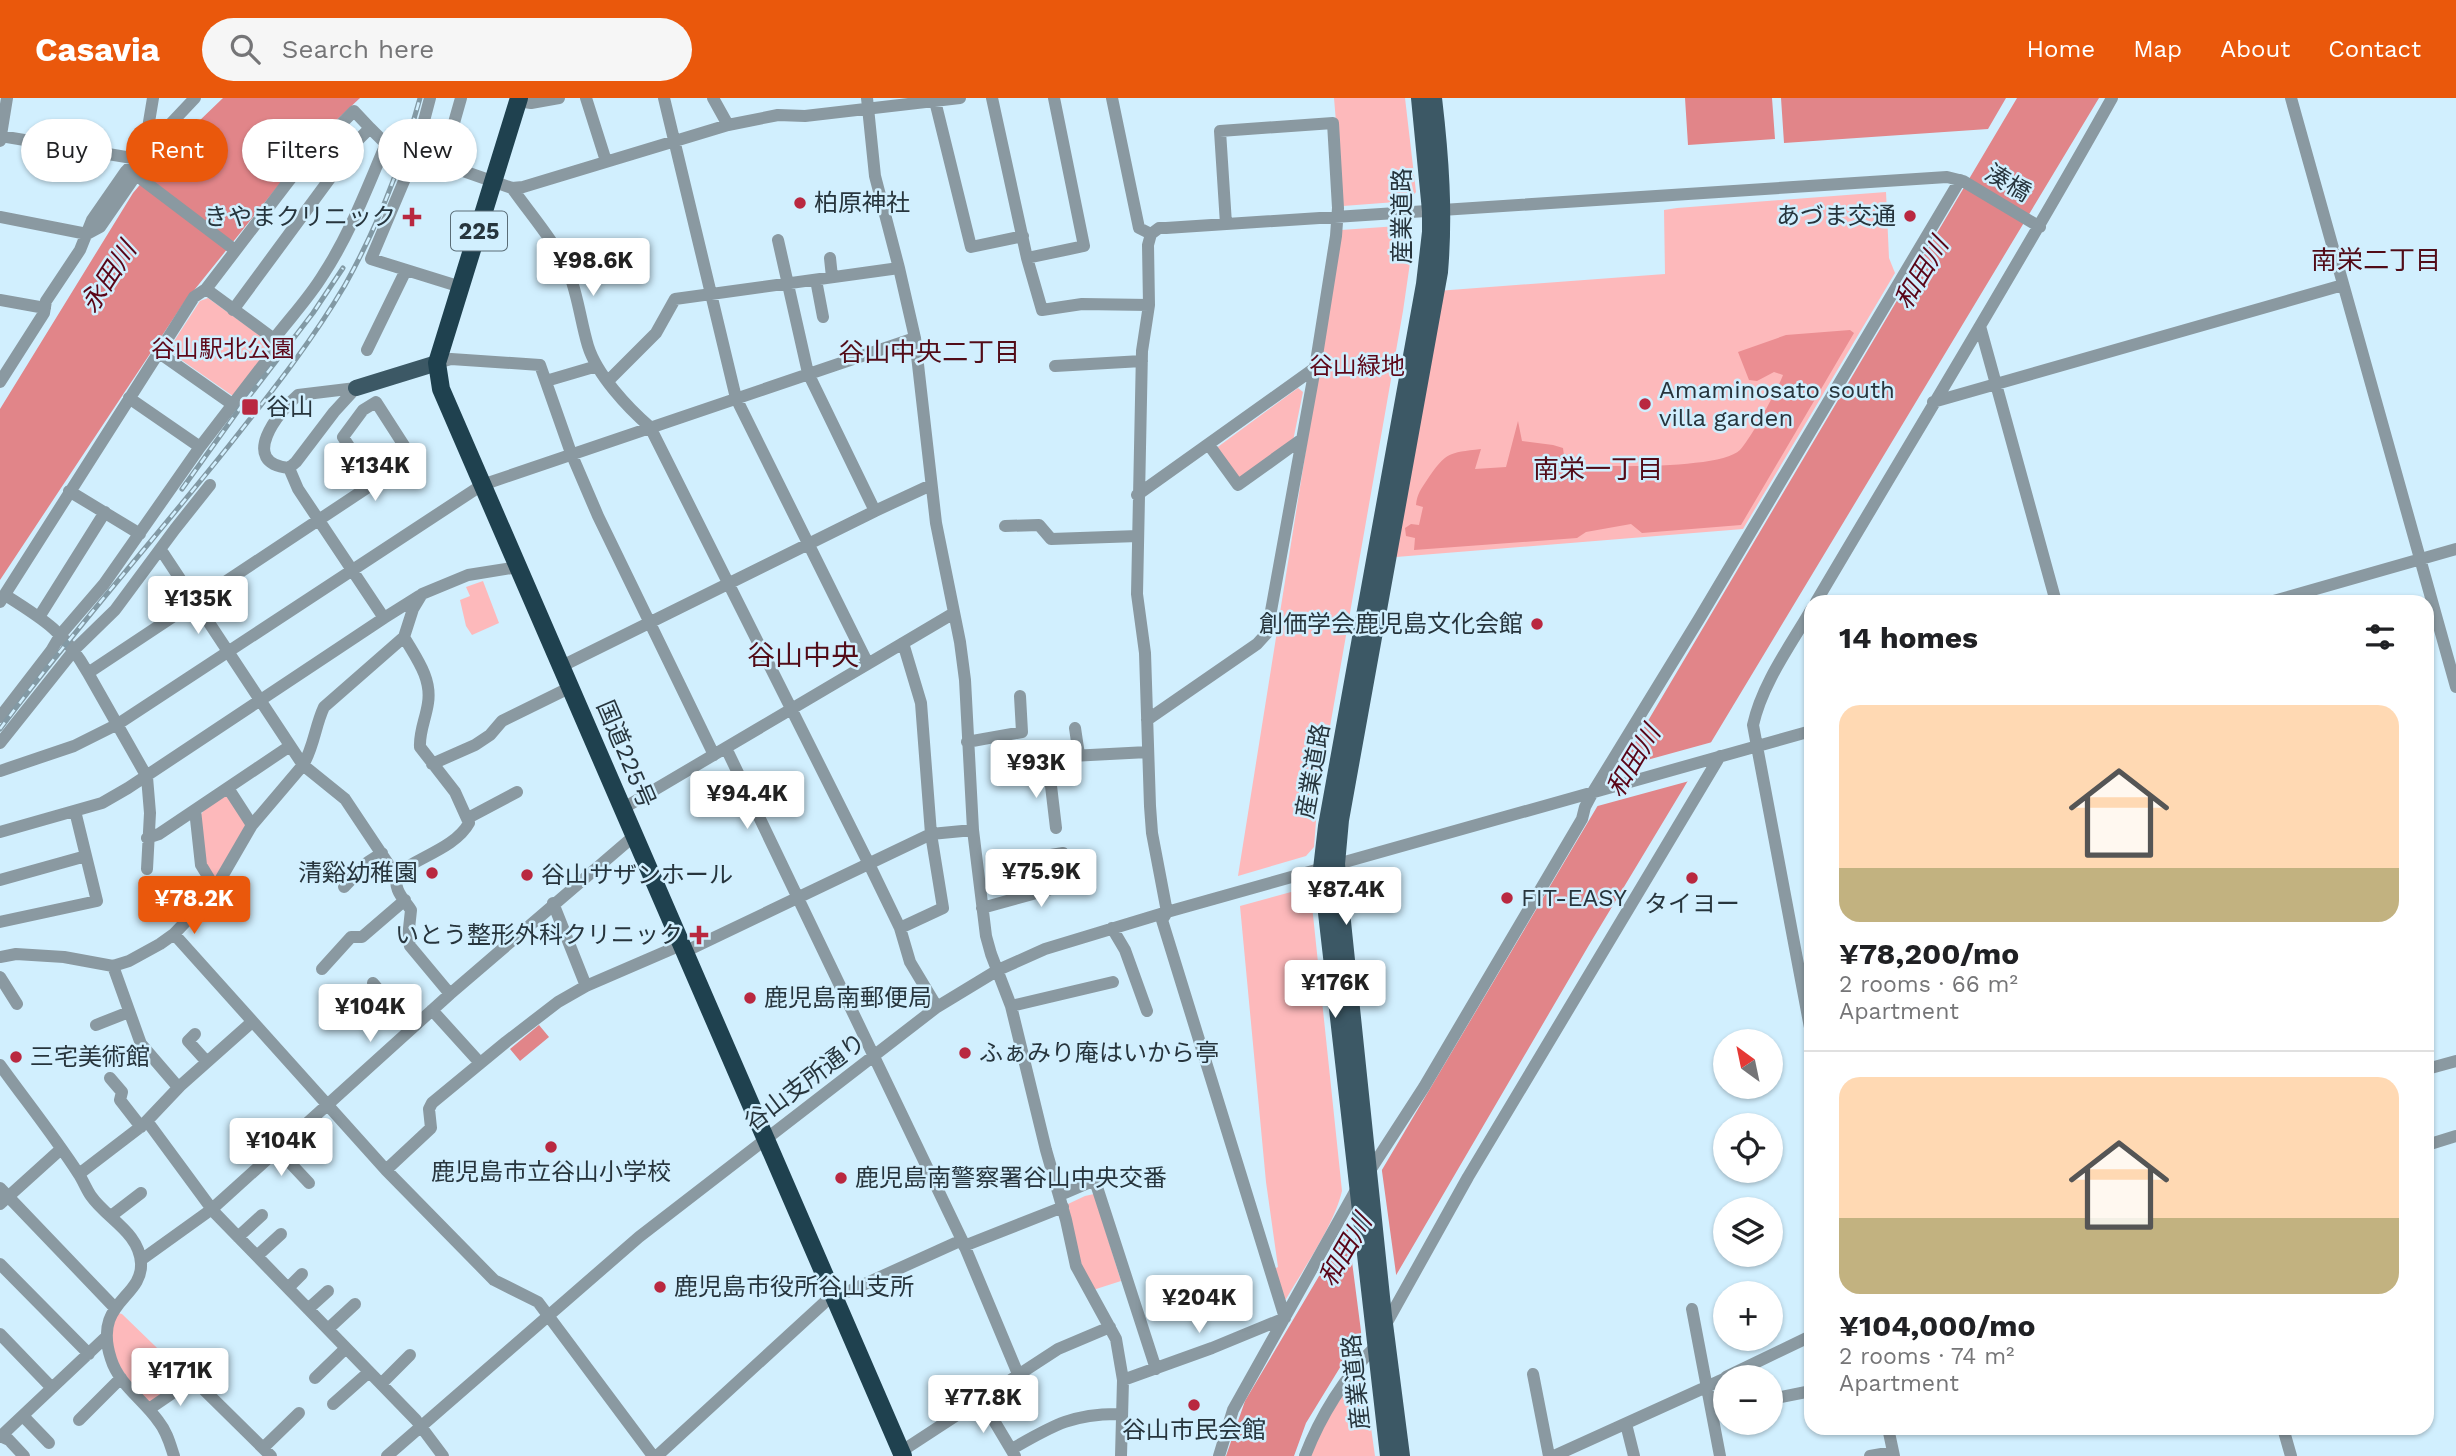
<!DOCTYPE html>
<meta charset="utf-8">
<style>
body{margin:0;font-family:"Work Sans","Noto Sans JP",sans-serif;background:#f6f6f6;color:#202124;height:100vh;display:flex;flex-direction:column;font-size:26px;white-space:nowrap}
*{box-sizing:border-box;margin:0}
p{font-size:23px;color:#757577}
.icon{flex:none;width:38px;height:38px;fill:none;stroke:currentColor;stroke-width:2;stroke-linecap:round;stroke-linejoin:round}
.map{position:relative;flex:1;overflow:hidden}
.sheet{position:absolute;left:1804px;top:497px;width:630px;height:840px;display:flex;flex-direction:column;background:#fff;border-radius:21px;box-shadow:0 2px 5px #0004}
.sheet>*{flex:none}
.banner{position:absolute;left:21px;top:21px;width:665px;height:63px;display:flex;gap:14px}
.needle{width:46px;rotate:327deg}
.fabs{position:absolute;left:1713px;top:931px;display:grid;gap:14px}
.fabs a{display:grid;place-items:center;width:70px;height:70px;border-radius:50%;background:#fff;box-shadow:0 2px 5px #0004;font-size:35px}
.price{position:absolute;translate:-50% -60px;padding:0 16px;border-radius:7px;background:#fff;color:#222;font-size:23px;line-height:46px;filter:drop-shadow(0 2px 4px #0008)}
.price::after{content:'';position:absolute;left:50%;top:42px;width:21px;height:16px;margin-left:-10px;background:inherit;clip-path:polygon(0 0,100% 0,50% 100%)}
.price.active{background:#ea580c;color:#fff}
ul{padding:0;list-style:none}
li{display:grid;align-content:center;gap:14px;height:371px;padding:0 35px}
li+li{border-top:2px solid #e0e0e0}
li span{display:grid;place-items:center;height:217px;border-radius:21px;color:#555}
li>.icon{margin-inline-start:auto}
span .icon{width:126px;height:126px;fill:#fffc;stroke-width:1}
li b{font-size:30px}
h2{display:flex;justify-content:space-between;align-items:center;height:84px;padding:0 35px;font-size:30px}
.tag{padding:0 24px;border-radius:32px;background:#fff;box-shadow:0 2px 5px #0004;font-size:24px;line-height:63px}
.tag.active{background:#ea580c;color:#fff}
header{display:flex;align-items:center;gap:42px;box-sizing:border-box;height:98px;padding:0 35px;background:#ea580c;color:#fff}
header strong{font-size:33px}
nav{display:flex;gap:38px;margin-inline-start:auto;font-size:24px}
.search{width:490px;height:63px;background:#f6f6f6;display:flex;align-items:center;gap:18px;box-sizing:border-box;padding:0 24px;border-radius:38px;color:#757577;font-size:26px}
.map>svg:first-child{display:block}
.green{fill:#fdb9bb}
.forest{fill:#eb8e92}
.water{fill:#e18589}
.pier{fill:#d1effe}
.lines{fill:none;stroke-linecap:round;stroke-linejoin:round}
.minor{stroke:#8a99a1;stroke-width:12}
.major{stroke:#3c5865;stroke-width:16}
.highway{stroke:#1f414f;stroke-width:18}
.rail-casing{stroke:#8299a4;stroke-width:5}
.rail{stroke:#d1effe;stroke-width:2.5;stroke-dasharray:8;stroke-linecap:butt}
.poi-dot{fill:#b92840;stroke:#d1effe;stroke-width:2.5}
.labels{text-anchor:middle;stroke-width:5;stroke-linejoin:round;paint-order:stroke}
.shield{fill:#d1effe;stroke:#5a6d77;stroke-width:2}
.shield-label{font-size:23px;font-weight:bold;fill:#27353d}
.street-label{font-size:24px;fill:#27353d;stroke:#d1effe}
.poi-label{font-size:24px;fill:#27353d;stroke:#d1effe;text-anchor:start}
.park-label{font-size:24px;fill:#5d0819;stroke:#d1effe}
.neighbourhood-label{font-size:26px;fill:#520c18;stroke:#d1effe}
.water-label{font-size:26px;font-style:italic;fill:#590416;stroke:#d1effe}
.quarter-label{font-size:28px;fill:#520c18;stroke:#d1effe}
</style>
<header>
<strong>Casavia</strong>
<div class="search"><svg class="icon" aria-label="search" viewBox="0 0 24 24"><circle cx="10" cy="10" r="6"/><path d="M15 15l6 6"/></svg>Search here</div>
<nav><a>Home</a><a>Map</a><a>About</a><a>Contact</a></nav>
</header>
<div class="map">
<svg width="2456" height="1358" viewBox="0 0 2456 1358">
<rect width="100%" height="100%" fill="#d1effe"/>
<path class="green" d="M1334,0H1405L1416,94L1409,103L1343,108Z
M1886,94L1889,160L1895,175L1743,431L1396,459L1437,193L1665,176L1664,112L1677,110Z
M1412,127L1411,158L1403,213L1318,697L1314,749L1306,758L1238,778L1341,132Z
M208,200L273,247L233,298L170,254L169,251L200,203Z
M1298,290L1303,294L1293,343L1241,382L1215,351Z
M483,483L499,525L472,537L466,528L460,502L470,498L466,489Z
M223,699H228L246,726L217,780H211L204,765L200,718L204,712Z
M1302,791L1311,798L1342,1093C1334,1127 1304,1170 1286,1201L1283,1202L1274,1171L1278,1169L1266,1084L1240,808Z
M1094,1096L1121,1183L1093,1192L1076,1159L1068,1106L1085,1098Z
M118,1215L122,1216L186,1278L185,1282L152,1304H148C124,1276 100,1254 118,1215Z
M1363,1273L1375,1358H1309L1317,1335L1359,1274Z"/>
<path class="forest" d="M1850,232L1854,235L1741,427L1642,435L1631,426L1586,434L1577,440L1414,452L1415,440L1406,438L1405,430L1411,426L1419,427L1423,409L1416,407C1417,396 1421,391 1427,382C1446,354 1448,355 1481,351L1475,371L1506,369L1518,323L1522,343L1553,347L1563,350L1565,366C1596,369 1720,372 1740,352C1750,342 1778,291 1783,277L1774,274L1757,283L1749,282L1738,254L1786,237Z"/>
<path class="water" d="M223,0H360L315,42L183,206L0,482V311L133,95L169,52Z
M1685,0H1772L1775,41L1688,47Z
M1781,0H2006L1988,31L1784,45Z
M2017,0H2099L1589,847L1388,1191L1306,1325L1294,1358H1226L1245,1303Z
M539,927L549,939L520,963L510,951Z"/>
<path class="pier" d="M1716,643L1693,682L1594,709L1618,670Z
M1381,1066L1397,1183L1362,1241L1347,1125Z"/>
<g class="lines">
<path class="minor" d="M430,0L415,57L371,161L461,189
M586,0L606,63
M664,0L736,300L868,566
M713,0L728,27
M867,0L875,78L899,170L915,240L936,425L960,544L965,582L973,732L986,838L991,856L1011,908L1046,1052L1066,1122L1076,1168L1116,1241L1123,1282L1121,1358
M992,0L1027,160L1042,212L1082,206L1149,207
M1112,0L1139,130L1151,136
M2291,0L2456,589
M518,3L531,5L559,0
M935,3L971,149L1023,138
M0,38L138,61
M0,43L7,0
M144,54L153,0
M442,67L461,0
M512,90C531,117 556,145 569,175C578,198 581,225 588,248C597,277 628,310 650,329L869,766L900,830L910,864L937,909
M0,119L87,136L100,129L136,77L235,152
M778,142L808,275L875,413
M830,160L832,179
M1027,160L1084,148L1054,0
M816,182L823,219
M206,191L274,241C290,220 309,200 323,177C350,136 367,90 386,46
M0,202L45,210
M233,212L359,41L370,30L386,46L512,90L523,89L728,27L778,17L805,18L960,0
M1980,228L2056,504
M367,252L406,172
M158,254L232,306
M437,265L451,261L540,267L571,355L598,418L714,657
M1055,268L1142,263
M546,283L597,268
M608,283L656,235L675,201L899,170
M0,284L44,215L46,203L80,152L92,122L126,73L195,0
M356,290L334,314L296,364L289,370C238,365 278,314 298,297Z
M129,300L200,349
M1933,304L2343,187
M1209,347L1238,387L1302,341
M69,393L140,436
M1137,397L1315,270
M1005,428L1039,427L1051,441L1138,438
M161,452L303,667L345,701L391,770L398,775
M5,497C43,521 65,534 88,575
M0,504L194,199L206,191L304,63L354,13L370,30
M1816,504C1915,336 2017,170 2112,0
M2270,504L2456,451
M1811,512C1790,548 1762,586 1753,627L1811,935
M39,519L105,414
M384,520L419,498
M404,539C416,560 432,580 428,605C426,620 419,634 420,649L455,694L469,725C456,749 419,759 398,775C392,791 403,800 411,812L408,840L410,848L450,896
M562,568L875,413L931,387
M0,619L51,553L61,536L104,486L200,349L280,245L274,241
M1147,622L1257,546L1267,535L1315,270L1336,138L1338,110L1333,25L1220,33L1226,126
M1075,630L1079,657
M967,644L1022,634L1020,598
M0,645L75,551L115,512L175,431L210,387
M726,650L962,1142L1018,1276
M432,666L475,647L490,637L502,623L571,589
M0,673L74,648L118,626L482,387L915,240
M228,690L252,727
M622,711L954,515
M195,712L201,767L215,790
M468,720L517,694
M1056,730L1049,671L1059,662L1071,658L1148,654
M0,734L102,705L128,690L384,520L298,391L289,370
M147,740L159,736L290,648
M147,771L150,715L147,679L88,575L412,360L376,304L363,312L343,339L373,386
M0,782L86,758L75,713
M344,789L368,764L382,755
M553,805L586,888
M982,810L1051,791L1045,758L1063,755
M0,824L97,803L86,758
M900,830L943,810L931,736L921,605L903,545
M1112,830L1125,852L1147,913
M174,836L386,1072L494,1182L538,1204L653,1358
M684,854L931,736L973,732
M0,859L16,856L64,859L113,868L129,863L160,846L174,836L212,796L252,727L303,667C314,649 315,628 324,609L404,539L413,511L422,496L468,477L518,469
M113,868L141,946L178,989
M322,871L351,839H362L405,802
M0,879L17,906
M373,885L411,931
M1011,908L1113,884
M432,912L480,965
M96,927L129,914
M195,936L188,943L207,964
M0,967C26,1003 54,1038 78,1075C83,1082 86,1091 91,1098C107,1121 139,1134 141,1165C143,1201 92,1203 111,1261C119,1287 144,1302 159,1324C167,1334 170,1346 174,1358
M2427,971L2456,963
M110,980L122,994L120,1002L141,1029
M147,1023L214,1114L416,1322L443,1358
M2427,1047L2456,1038
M278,1052L309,1085
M386,1072L431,1030L429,1011L432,1005L506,944L558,904L586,888L681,847
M1369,1074L1424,989L1582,721L1585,709L1593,694L1699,521L1960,82
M79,1076L143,1027L180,988L252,924
M0,1090L115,1210
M1060,1097L1088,1085H1094L1097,1089L1156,1271
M0,1106L61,1051
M111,1118L141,1095
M238,1139L262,1117
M964,1148L1063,1109
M257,1158L281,1136
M141,1162L212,1111L450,896L634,738
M0,1166L89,1256
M288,1190L302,1176
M308,1211L328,1193
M1692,1211L1720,1358
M1285,1220L1162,822L1167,814L1152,735L1150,708L1145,555L1137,496L1142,253L1149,207L1148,147L1151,136L1159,130H1166L1947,79L1963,83L2040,129
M1386,1226L1468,1079L1720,658
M328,1231L355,1206
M0,1236L52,1290
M1533,1276L1549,1358
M1726,1279L1811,1238
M315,1280L346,1250
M1123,1282L1212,1250L1285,1220
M381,1286L410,1257
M981,1301L1015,1358
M1771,1301L1811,1293
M333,1306L369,1274
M149,1311L193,1281L271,1358
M23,1318L49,1345
M79,1322L121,1280
M1626,1326L1634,1358
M1888,1330L1894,1358
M2283,1330L2291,1358
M0,1338L9,1342L24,1358
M0,1339L106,1239
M263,1350L299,1315
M1012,1351C1052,1328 1073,1315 1121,1316
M387,1358L639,1139L937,909L998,872L1045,851L1167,814L1811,633
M657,1358L825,1204L962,1142
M900,1358L908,1349L1058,1251L1110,1229
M1219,1358L1233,1312L1356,1092
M1305,1358C1320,1319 1345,1278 1375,1249
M1554,1358L1726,1280
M1870,1358L1893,1354"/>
<path class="major" d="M356,290L437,265
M1388,1358L1321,771L1326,728L1424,186L1430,134V113L1419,0
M1402,1358L1384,1218L1337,766L1341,722L1440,174C1445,115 1441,59 1434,0"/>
<path class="highway" d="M519,0L437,265L441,291L903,1358"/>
<defs>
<path id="rail" d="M182,391L240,310L313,215L343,170
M0,631C72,534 152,444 227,350C269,297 311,245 345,187C378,128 402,65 420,0"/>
</defs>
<use href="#rail" class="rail-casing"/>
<use href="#rail" class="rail"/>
</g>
<g class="poi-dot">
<circle cx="800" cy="105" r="7"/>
<circle cx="1910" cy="118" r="7"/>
<path d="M408.5 108.5h7v7h7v7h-7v7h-7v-7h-7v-7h7z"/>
<circle cx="1645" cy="306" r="7"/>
<rect x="241" y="300" width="18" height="18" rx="3.5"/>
<circle cx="1537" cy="526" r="7"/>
<circle cx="432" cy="775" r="7"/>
<circle cx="527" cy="777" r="7"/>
<circle cx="1692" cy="780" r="7"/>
<circle cx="1507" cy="800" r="7"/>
<path d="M695.5 826.5h7v7h7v7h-7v7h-7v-7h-7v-7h7z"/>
<circle cx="750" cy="900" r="7"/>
<circle cx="965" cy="955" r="7"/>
<circle cx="16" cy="959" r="7"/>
<circle cx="551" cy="1049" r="7"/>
<circle cx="841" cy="1080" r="7"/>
<circle cx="660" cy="1189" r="7"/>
<circle cx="1194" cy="1307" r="7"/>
</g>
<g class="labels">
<rect class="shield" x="451" y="113.5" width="56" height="39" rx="5"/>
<g class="shield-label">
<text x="479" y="141">225</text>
</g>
<g class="street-label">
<text transform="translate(2008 85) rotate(31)" y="8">湊橋</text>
<text transform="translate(1402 118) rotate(-90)" y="8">産業道路</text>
<text transform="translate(626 656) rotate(67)" y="8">国道225号</text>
<text transform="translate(1313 673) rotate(-80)" y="8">産業道路</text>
<text transform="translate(805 984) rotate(-37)" y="8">谷山支所通り</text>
<text transform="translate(1356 1284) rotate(-96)" y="8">産業道路</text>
</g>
<g class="poi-label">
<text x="814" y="113">柏原神社</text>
<text x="1896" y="126" text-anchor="end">あづま交通</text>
<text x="396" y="127" text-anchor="end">きやまクリニック</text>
<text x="1659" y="300">Amaminosato south<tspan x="1659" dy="28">villa garden</tspan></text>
<text x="266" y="317">谷山</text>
<text x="1523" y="534" text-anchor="end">創価学会鹿児島文化会館</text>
<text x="418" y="783" text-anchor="end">清谿幼稚園</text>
<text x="541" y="785">谷山サザンホール</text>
<text x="1521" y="808">FIT-EASY</text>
<text x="1692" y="814" text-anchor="middle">タイヨー</text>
<text x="683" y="845" text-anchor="end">いとう整形外科クリニック</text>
<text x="764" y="908">鹿児島南郵便局</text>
<text x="979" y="963">ふぁみり庵はいから亭</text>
<text x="30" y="967">三宅美術館</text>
<text x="551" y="1082" text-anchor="middle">鹿児島市立谷山小学校</text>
<text x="855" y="1088">鹿児島南警察署谷山中央交番</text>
<text x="674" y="1197">鹿児島市役所谷山支所</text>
<text x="1194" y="1340" text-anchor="middle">谷山市民会館</text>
</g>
<g class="park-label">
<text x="223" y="259">谷山駅北公園</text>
<text x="1357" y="276">谷山緑地</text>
</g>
<g class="neighbourhood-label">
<text x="2376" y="171">南栄二丁目</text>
<text x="929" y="263">谷山中央二丁目</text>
<text x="1598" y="380">南栄一丁目</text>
</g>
<g class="water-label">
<text transform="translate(1921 175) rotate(-59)" y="9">和田川</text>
<text transform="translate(108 179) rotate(-57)" y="9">永田川</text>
<text transform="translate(1633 663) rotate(-59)" y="9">和田川</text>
<text transform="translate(1345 1152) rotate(-60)" y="9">和田川</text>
</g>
<g class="quarter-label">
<text x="803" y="567">谷山中央</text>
</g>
</g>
</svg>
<div class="fabs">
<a><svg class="needle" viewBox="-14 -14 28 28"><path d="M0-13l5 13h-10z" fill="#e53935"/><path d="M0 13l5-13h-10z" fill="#757577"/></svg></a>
<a><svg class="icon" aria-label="locate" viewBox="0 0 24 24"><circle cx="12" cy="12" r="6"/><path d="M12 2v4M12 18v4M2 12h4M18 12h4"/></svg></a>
<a><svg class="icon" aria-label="layers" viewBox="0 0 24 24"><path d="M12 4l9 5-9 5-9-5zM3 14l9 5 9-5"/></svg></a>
<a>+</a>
<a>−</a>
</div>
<b class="price" style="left:593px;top:200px">¥98.6K</b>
<b class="price" style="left:375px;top:405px">¥134K</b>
<b class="price" style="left:198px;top:538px">¥135K</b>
<b class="price" style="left:1036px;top:702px">¥93K</b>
<b class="price" style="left:747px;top:733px">¥94.4K</b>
<b class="price" style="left:1041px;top:811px">¥75.9K</b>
<b class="price" style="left:1346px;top:829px">¥87.4K</b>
<b class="price active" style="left:194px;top:838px">¥78.2K</b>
<b class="price" style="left:1335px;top:922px">¥176K</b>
<b class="price" style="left:370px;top:946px">¥104K</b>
<b class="price" style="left:281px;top:1080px">¥104K</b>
<b class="price" style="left:1199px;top:1237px">¥204K</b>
<b class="price" style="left:180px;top:1310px">¥171K</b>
<b class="price" style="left:983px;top:1337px">¥77.8K</b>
<div class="banner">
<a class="tag">Buy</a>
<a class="tag active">Rent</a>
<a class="tag">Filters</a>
<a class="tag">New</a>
</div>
<section class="sheet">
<h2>14 homes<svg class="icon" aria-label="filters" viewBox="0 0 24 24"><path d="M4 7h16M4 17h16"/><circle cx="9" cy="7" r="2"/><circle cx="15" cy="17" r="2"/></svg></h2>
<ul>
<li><span style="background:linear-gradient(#ffd9b3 75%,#c2b280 0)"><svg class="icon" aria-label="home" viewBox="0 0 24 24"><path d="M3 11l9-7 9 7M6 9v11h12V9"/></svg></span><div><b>¥78,200/mo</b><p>2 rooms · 66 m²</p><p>Apartment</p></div></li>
<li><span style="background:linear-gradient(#ffd9b3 65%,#c2b280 0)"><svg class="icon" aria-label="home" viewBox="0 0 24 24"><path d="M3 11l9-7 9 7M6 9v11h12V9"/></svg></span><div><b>¥104,000/mo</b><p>2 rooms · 74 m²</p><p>Apartment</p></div></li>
</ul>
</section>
</div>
